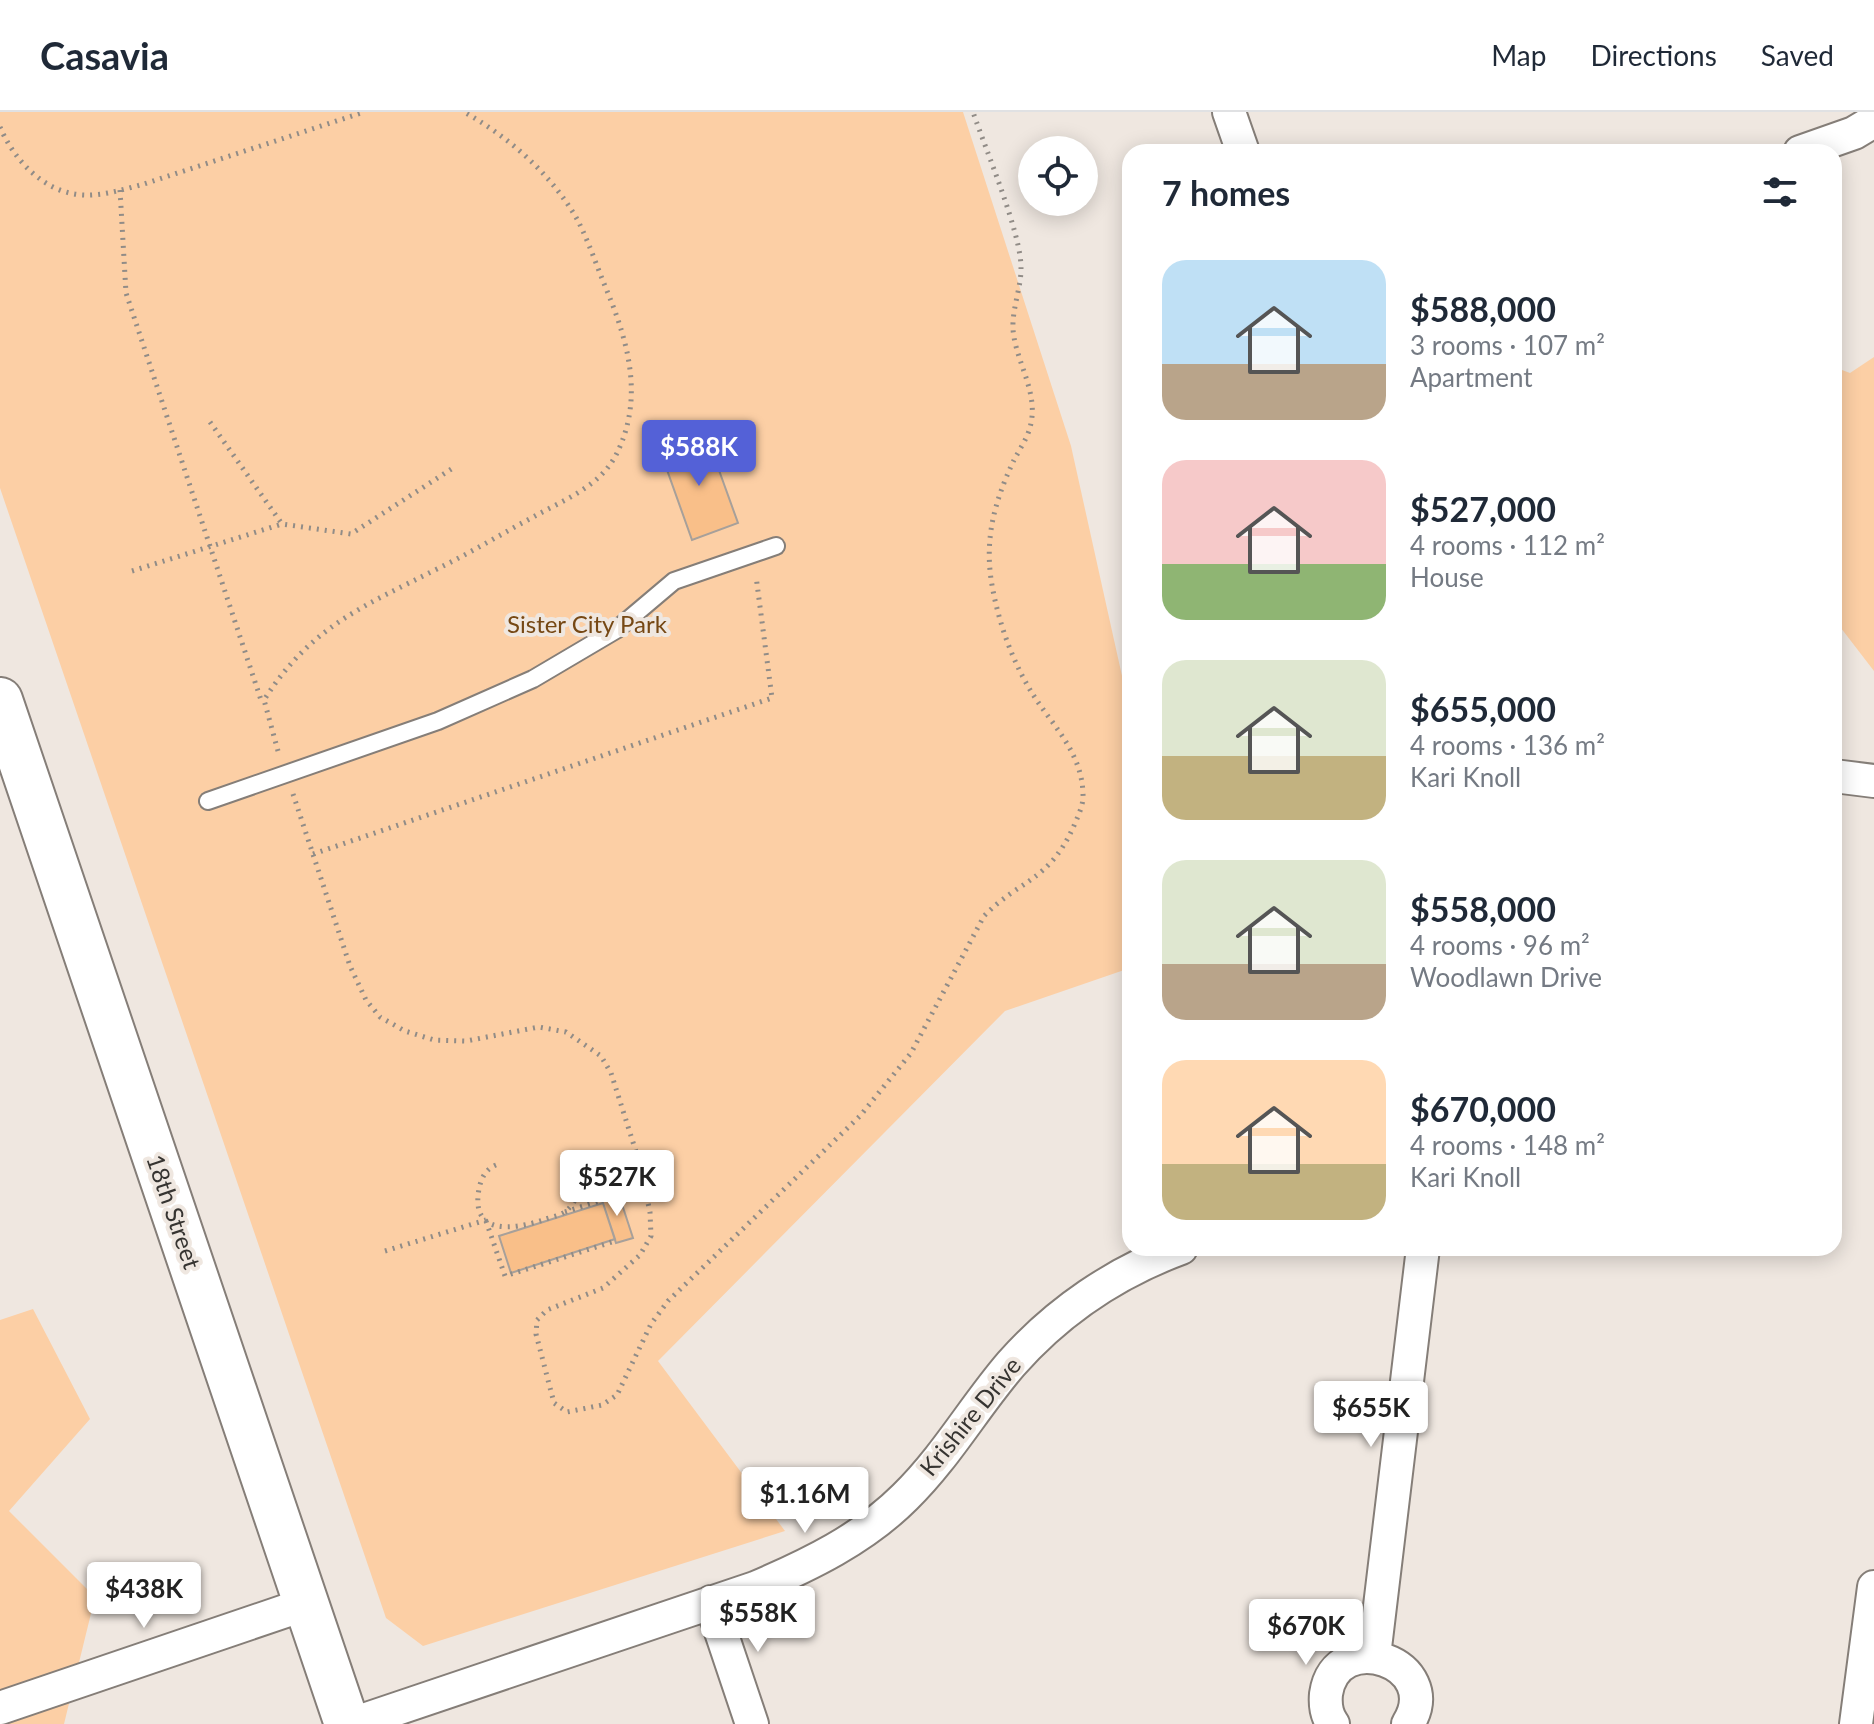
<!DOCTYPE html>
<meta charset="utf-8">
<style>
body{margin:0;font-family:Lato,sans-serif;background:#f6f6f7;color:#1f2937;height:100vh;display:flex;flex-direction:column;font-size:30px;white-space:nowrap}
*{box-sizing:border-box;margin:0}
p{font-size:26px;color:#747a83}
.icon{flex:none;width:44px;height:44px;fill:none;stroke:currentColor;stroke-width:2;stroke-linecap:round;stroke-linejoin:round}
.map{position:relative;flex:1;overflow:hidden}
.sheet{position:absolute;left:1122px;top:32px;width:720px;height:1112px;display:flex;flex-direction:column;background:#fff;border-radius:24px;box-shadow:0 4px 20px #0003}
.sheet>*{flex:none}
.controls{position:absolute;left:1018px;top:24px;display:grid;gap:16px}
.controls a{display:grid;place-items:center;width:80px;height:80px;border-radius:50%;background:#fff;box-shadow:0 4px 20px #0003;font-size:40px}
.price{position:absolute;translate:-50% -68px;padding:0 18px;border-radius:8px;background:#fff;color:#222;font-size:26px;line-height:52px;filter:drop-shadow(0 2px 4px #0008)}
.price::after{content:'';position:absolute;left:50%;top:48px;width:24px;height:18px;margin-left:-12px;background:inherit;clip-path:polygon(0 0,100% 0,50% 100%)}
.price.selected{background:#5461d7;color:#fff}
ul{padding:0;list-style:none}
li{display:flex;align-items:center;gap:24px;height:200px;padding:0 40px}
li span{display:grid;place-items:center;flex:none;width:224px;height:160px;border-radius:24px;color:#555}
li>.icon{margin-inline-start:auto}
span .icon{width:96px;height:96px;fill:#fffc;stroke-width:1}
li b{font-size:34px}
h2{display:flex;justify-content:space-between;align-items:center;height:96px;padding:0 40px;font-size:34px}
header{display:flex;align-items:center;gap:48px;box-sizing:border-box;height:112px;padding:0 40px;background:#fff;border-bottom:2px solid #e0e1e3}
header strong{font-size:38px}
nav{display:flex;gap:44px;margin-inline-start:auto;font-size:28px}
.map>svg:first-child{display:block}
.green{fill:#fccfa5}
.building{fill:#f9bf89;stroke:#a7a09a;stroke-width:2}
.lines{fill:none;stroke-linecap:round;stroke-linejoin:round}
.lane-casing{stroke:#857e78;stroke-width:20}
.street-casing{stroke:#857e78;stroke-width:36}
.primary-casing{stroke:#857e78;stroke-width:48}
.path{stroke:#918c87;stroke-width:5;stroke-dasharray:2 6;stroke-linecap:butt}
.lane{stroke:#fff;stroke-width:16}
.street{stroke:#fff;stroke-width:32}
.primary{stroke:#fff;stroke-width:44}
.labels{text-anchor:middle;stroke-width:8;stroke-linejoin:round;paint-order:stroke}
.park-label{font-size:24px;fill:#764814;stroke:#efe7e0}
.street-label{font-size:24px;fill:#363431;stroke:#efe7e0}
</style>
<header>
<strong>Casavia</strong>
<nav><a>Map</a><a>Directions</a><a>Saved</a></nav>
</header>
<div class="map">
<svg width="1874" height="1612" viewBox="0 0 1874 1612">
<rect width="100%" height="100%" fill="#efe7e0"/>
<path class="green" d="M0,0H963L1071,334L1130,600V856L1005,899L658,1249L785,1419L423,1534L386,1506L0,376Z
M1874,245V559L1834,507V255L1850,261Z
M33,1197L90,1307L9,1399L95,1485L64,1612H0V1208Z"/>
<path class="building" d="M707,325L738,411L692,428L661,341Z
M618,1080L633,1126L616,1131L601,1085Z
M603,1091L615,1127L511,1161L499,1124Z"/>
<g class="lines">
<defs>
<path id="lane" d="M208,689L438,609L533,567L616,518L674,469L776,434"/>
<path id="street" d="M1229,0L1243,40
M1800,40L1854,21L1874,9
M1834,664L1874,669
M711,1490L752,1612
M1374,1544L1423,1136
M0,1596L306,1492
M352,1612L755,1476C809,1453 863,1427 905,1385C946,1345 974,1295 1011,1252C1057,1200 1116,1160 1181,1136
M1333,1612C1326,1603 1325,1593 1326,1582C1336,1513 1446,1551 1408,1612
M1856,1612L1874,1475"/>
<path id="primary" d="M0,588L347,1612"/>
</defs>
<use href="#lane" class="lane-casing"/>
<use href="#street" class="street-casing"/>
<use href="#primary" class="primary-casing"/>
<path class="path" d="M0,15C14,48 44,81 83,83C103,84 125,77 144,72L364,0
M120,78L126,181L262,591
M210,310L282,412L351,422L456,354
M132,459L282,412
M278,639L264,588C311,514 364,494 439,456C472,440 503,421 535,404C564,388 600,374 616,343C645,286 628,229 605,174C596,152 588,128 577,107C551,62 509,25 464,0
M293,682L350,854L366,888L380,905L405,919L434,928L466,929L539,915L566,920L601,944L611,961L638,1046L650,1100L651,1124L640,1143L603,1176L547,1198L537,1208L536,1222L554,1291L567,1300L602,1293L617,1283L651,1212L668,1189L860,1004L911,941L984,804C1020,767 1047,771 1073,716C1077,706 1084,693 1083,682C1082,640 1052,613 1032,581C1011,547 997,506 991,467C985,424 995,389 1013,350C1019,338 1029,324 1031,311C1038,279 1015,248 1013,217C1012,197 1021,176 1021,157C1022,123 985,36 973,0
M313,742L772,586L756,464
M586,1044L594,1048L605,1084
M496,1053C486,1057 481,1066 479,1077C470,1125 515,1117 543,1108C550,1105 560,1104 566,1099C577,1090 579,1078 578,1065L638,1046
M573,1054L578,1065
M565,1100L602,1088
M486,1109L505,1164L615,1129
M385,1139L486,1108"/>
<use href="#lane" class="lane"/>
<use href="#street" class="street"/>
<use href="#primary" class="primary"/>
</g>
<g class="labels">
<g class="park-label">
<text x="587" y="521">Sister City Park</text>
</g>
<g class="street-label">
<text transform="translate(173 1100) rotate(71)" y="8">18th Street</text>
<text transform="translate(971 1305) rotate(-51)" y="8">Krishire Drive</text>
</g>
</g>
</svg>
<div class="controls">
<a><svg class="icon" aria-label="locate" viewBox="0 0 24 24"><circle cx="12" cy="12" r="6"/><path d="M12 2v4M12 18v4M2 12h4M18 12h4"/></svg></a>
</div>
<b class="price selected" style="left:699px;top:376px">$588K</b>
<b class="price" style="left:617px;top:1106px">$527K</b>
<b class="price" style="left:1371px;top:1337px">$655K</b>
<b class="price" style="left:805px;top:1423px">$1.16M</b>
<b class="price" style="left:144px;top:1518px">$438K</b>
<b class="price" style="left:758px;top:1542px">$558K</b>
<b class="price" style="left:1306px;top:1555px">$670K</b>
<section class="sheet">
<h2>7 homes<svg class="icon" aria-label="filters" viewBox="0 0 24 24"><path d="M4 7h16M4 17h16"/><circle cx="9" cy="7" r="2"/><circle cx="15" cy="17" r="2"/></svg></h2>
<ul>
<li><span style="background:linear-gradient(#bfe0f5 65%,#b9a48a 0)"><svg class="icon" aria-label="home" viewBox="0 0 24 24"><path d="M3 11l9-7 9 7M6 9v11h12V9"/></svg></span><div><b>$588,000</b><p>3 rooms · 107 m²</p><p>Apartment</p></div></li>
<li><span style="background:linear-gradient(#f6c9c9 65%,#8fb573 0)"><svg class="icon" aria-label="home" viewBox="0 0 24 24"><path d="M3 11l9-7 9 7M6 9v11h12V9"/></svg></span><div><b>$527,000</b><p>4 rooms · 112 m²</p><p>House</p></div></li>
<li><span style="background:linear-gradient(#dfe7d0 60%,#c2b280 0)"><svg class="icon" aria-label="home" viewBox="0 0 24 24"><path d="M3 11l9-7 9 7M6 9v11h12V9"/></svg></span><div><b>$655,000</b><p>4 rooms · 136 m²</p><p>Kari Knoll</p></div></li>
<li><span style="background:linear-gradient(#dfe7d0 65%,#b9a48a 0)"><svg class="icon" aria-label="home" viewBox="0 0 24 24"><path d="M3 11l9-7 9 7M6 9v11h12V9"/></svg></span><div><b>$558,000</b><p>4 rooms · 96 m²</p><p>Woodlawn Drive</p></div></li>
<li><span style="background:linear-gradient(#ffd9b3 65%,#c2b280 0)"><svg class="icon" aria-label="home" viewBox="0 0 24 24"><path d="M3 11l9-7 9 7M6 9v11h12V9"/></svg></span><div><b>$670,000</b><p>4 rooms · 148 m²</p><p>Kari Knoll</p></div></li>
</ul>
</section>
</div>
